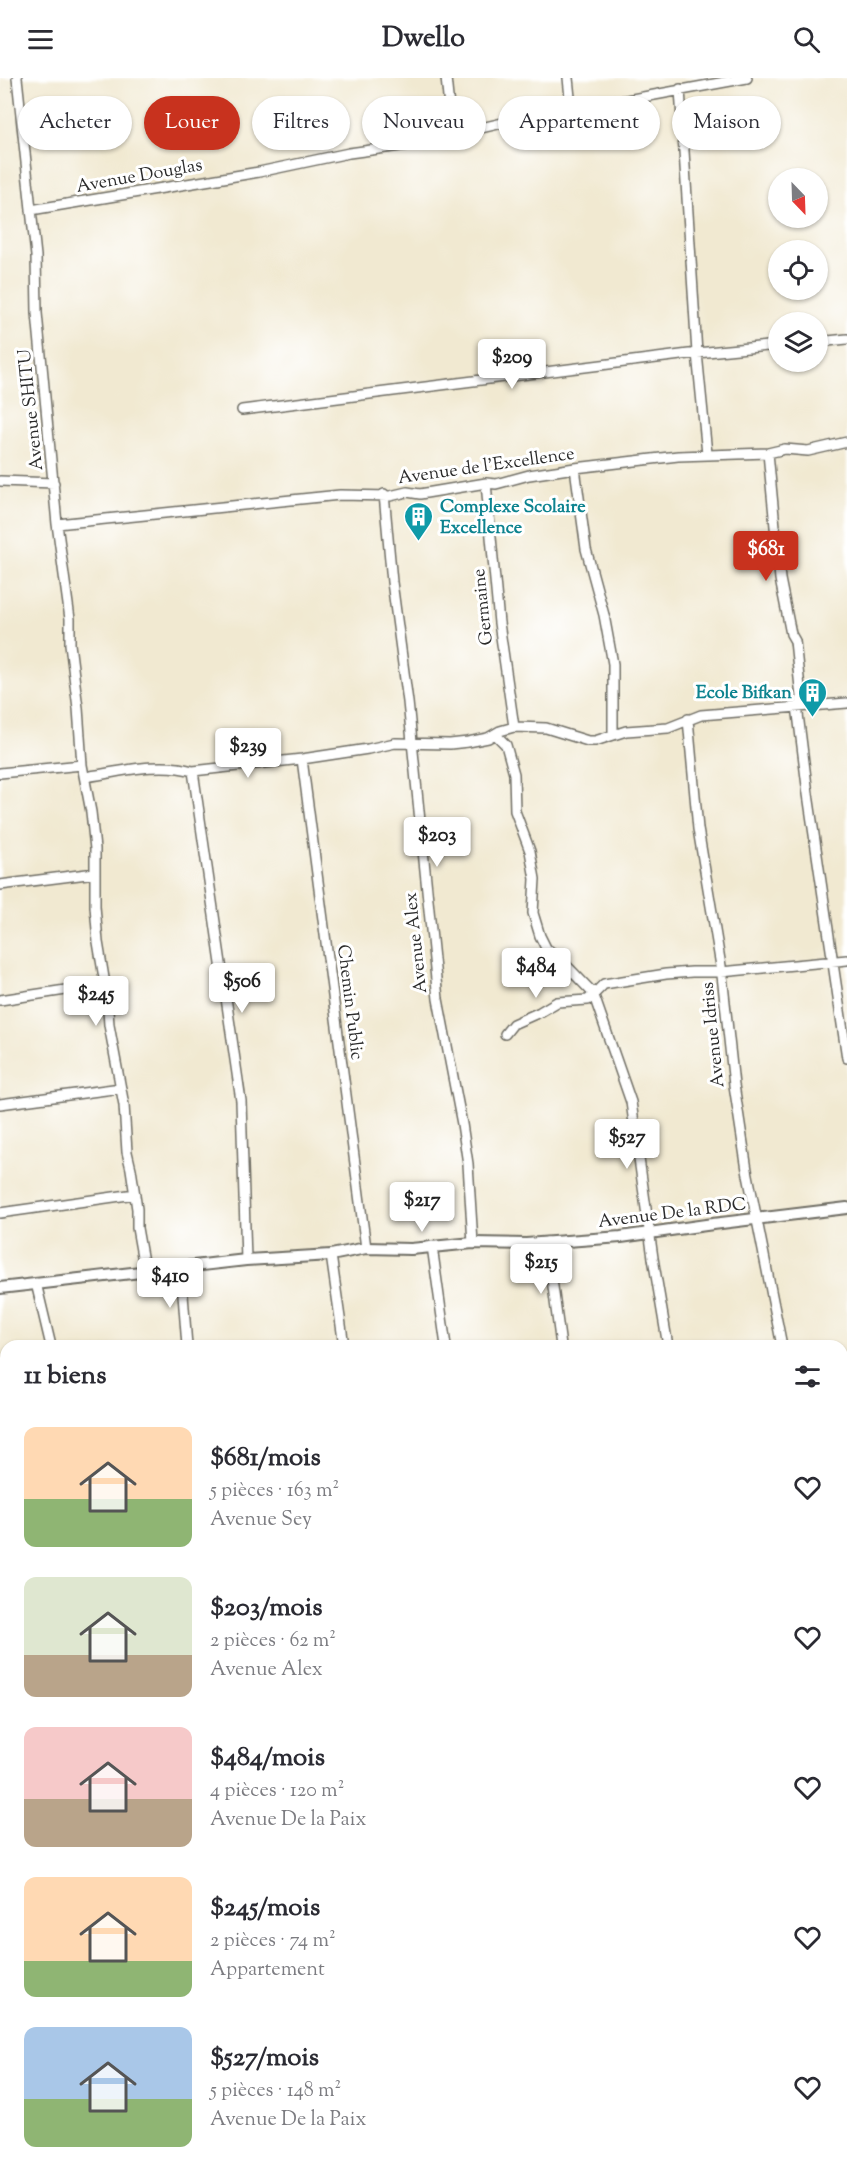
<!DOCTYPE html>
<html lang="fr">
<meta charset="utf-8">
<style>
body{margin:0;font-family:"Sorts Mill Goudy",serif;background:#f7f7f7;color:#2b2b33;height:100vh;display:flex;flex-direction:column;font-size:22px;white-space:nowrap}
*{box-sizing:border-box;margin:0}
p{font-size:20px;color:#7c7c81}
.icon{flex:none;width:33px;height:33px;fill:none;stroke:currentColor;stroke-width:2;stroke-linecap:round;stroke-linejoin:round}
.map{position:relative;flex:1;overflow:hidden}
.panel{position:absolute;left:0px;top:1262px;width:848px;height:836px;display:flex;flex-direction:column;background:#fff;border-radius:18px 18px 0 0;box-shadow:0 2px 4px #0004}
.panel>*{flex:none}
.guide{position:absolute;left:18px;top:18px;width:812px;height:54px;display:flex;gap:12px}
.needle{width:39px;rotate:157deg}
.tools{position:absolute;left:768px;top:90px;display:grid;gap:12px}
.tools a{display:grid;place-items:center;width:60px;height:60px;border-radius:50%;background:#fff;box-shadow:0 2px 4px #0004;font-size:30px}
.price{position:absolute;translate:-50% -51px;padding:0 14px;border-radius:6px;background:#fff;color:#222;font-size:20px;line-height:39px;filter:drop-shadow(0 2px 3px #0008)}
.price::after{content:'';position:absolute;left:50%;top:36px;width:18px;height:14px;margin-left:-9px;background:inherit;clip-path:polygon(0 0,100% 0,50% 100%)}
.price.on{background:#c8321e;color:#fff}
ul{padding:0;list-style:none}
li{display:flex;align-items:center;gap:18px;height:150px;padding:0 24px}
li span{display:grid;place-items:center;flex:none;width:168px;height:120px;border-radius:12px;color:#555}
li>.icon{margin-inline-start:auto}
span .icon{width:72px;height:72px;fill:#fffc;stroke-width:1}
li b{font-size:26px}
h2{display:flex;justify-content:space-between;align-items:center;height:72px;padding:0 24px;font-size:26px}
.tag{padding:0 21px;border-radius:27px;background:#fff;box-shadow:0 2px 4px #0004;font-size:21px;line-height:54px}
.tag.on{background:#c8321e;color:#fff}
header{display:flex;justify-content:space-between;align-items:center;height:78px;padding:0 24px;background:#fff;font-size:27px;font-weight:700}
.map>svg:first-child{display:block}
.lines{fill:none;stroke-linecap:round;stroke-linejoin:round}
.minor-casing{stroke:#706e65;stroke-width:12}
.tertiary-casing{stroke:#706e65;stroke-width:14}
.minor{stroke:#fff;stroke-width:9}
.tertiary{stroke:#fff;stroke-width:10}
.labels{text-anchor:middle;stroke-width:6;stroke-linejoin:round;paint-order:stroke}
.street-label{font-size:18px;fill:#2b2b2b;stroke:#fff}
.culture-label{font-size:18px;font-weight:bold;fill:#0d838f;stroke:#fff;text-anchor:start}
</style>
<header><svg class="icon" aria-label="menu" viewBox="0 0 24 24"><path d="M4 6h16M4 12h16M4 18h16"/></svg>Dwello<svg class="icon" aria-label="search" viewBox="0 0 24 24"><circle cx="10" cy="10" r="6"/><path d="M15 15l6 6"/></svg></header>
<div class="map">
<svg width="847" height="2096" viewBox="0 0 847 2096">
<rect width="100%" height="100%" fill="#fff"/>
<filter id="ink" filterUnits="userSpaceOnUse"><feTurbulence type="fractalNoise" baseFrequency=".0167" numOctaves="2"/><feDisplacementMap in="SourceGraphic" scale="12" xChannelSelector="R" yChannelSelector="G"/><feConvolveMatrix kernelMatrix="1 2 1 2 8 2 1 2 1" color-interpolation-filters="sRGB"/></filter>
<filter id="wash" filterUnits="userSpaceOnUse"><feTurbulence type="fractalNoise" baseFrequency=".008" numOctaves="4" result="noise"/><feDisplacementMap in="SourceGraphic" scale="24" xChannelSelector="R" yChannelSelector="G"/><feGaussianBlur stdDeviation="1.35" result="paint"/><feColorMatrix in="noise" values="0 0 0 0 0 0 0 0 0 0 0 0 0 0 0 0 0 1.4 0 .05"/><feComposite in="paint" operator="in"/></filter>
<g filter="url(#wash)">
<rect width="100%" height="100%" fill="#f1e9d1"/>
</g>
<g filter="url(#ink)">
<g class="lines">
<defs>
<path id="minor" d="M17,0L36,178L37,235L57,446L70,541V566L78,630L82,687L91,734L95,771V828L98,864L107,918L109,947L124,1027L127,1074L131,1091L137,1131V1150L145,1195
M446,0L452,58
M568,0L571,29
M680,11L697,275L707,376
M31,132L259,94L349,75L408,67L571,29L616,24L747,0
M818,264L847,261
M242,332L697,275L778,267
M768,375L780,501L791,556L795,563L802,628
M575,390L586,471L604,537L613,586V657
M0,403L54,405
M486,405L499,545L514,649
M384,416L392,504L408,624L438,921L462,1046L468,1086L473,1165
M57,446L340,417L390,418L407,414L420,416L486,405L496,406L529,397L575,390L678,378L768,375L785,371L808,373L847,364
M797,628L808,716L847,980
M688,641L698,751L721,888L734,1007L747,1092L782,1268
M496,657L506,667L514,696L515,733L530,773L535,801L533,835L540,858L546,870L562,883L593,915L631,1024L653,1180L668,1268
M302,681L366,1170
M193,693L241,1023L246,1182
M0,695L82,687
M85,699C119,694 159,683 193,693L302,681L368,671L395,665L450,666L468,664L488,660L500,653L514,649L546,650L588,663H595L626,653L668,650L701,637L847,625
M0,807L95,795
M0,922L105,906
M505,956L513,946L540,934L557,924L588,922L604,906L666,896L692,894H721L847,882
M0,1026L121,1010
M0,1135L135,1116
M547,1164L561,1268
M432,1168L446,1268
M331,1177L344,1268
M181,1191L187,1268
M36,1205L51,1268
M0,1416L6,1415
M842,1703L847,1743
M0,1917L6,1916
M40,2091V2096
M157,2091V2096
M260,2091L267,2096
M463,2091V2096
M561,2091L562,2096
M673,2091L674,2096
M778,2091L779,2096"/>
<path id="tertiary" d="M0,1210L246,1182L331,1177L366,1170L411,1171L473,1165L526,1166L621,1159L713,1146L847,1130"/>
</defs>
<use href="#minor" class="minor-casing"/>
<use href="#tertiary" class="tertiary-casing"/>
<use href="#minor" class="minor"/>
<use href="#tertiary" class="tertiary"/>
</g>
</g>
<defs>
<symbol id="building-pin" viewBox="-11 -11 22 30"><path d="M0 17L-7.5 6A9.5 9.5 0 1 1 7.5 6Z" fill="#0f9aa8" stroke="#fff"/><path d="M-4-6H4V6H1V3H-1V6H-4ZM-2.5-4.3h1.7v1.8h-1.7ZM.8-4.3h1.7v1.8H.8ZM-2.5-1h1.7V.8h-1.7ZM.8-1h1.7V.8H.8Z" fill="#fff"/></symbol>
</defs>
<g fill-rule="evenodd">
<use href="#building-pin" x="402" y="422" width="33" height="45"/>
<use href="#building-pin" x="796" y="598" width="33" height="45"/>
</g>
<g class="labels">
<g class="street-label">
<text transform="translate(139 97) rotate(-10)" y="6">Avenue Douglas</text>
<text transform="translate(30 332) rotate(-96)" y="6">Avenue SHITU</text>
<text transform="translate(486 387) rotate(-8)" y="6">Avenue de l'Excellence</text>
<text transform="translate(482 529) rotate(-96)" y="6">Germaine</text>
<text transform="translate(415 865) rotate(-96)" y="6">Avenue Alex</text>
<text transform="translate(351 924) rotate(83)" y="6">Chemin Public</text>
<text transform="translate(712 957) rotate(-96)" y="6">Avenue Idriss</text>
<text transform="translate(672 1134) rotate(-7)" y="6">Avenue De la RDC</text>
</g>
<g class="culture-label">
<text x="440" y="434">Complexe Scolaire<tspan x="440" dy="21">Excellence</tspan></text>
<text x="792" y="620" text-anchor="end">Ecole Bifkan</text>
</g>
</g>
</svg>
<div class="tools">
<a><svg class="needle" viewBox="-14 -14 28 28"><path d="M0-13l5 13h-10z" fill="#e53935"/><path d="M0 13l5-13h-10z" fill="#7c7c81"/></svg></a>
<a><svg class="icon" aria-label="locate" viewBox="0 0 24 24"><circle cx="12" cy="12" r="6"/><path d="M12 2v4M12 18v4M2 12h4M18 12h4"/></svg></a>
<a><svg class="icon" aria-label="layers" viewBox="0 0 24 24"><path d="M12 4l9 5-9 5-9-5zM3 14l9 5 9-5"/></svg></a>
</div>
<b class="price" style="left:512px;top:312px">$209</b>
<b class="price on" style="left:766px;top:504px">$681</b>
<b class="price" style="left:248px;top:701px">$239</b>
<b class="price" style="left:437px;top:790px">$203</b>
<b class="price" style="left:536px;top:921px">$484</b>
<b class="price" style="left:242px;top:936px">$506</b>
<b class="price" style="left:96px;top:949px">$245</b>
<b class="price" style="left:627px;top:1092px">$527</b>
<b class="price" style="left:422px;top:1155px">$217</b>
<b class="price" style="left:541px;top:1217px">$215</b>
<b class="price" style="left:170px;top:1231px">$410</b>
<div class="guide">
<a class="tag">Acheter</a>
<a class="tag on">Louer</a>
<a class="tag">Filtres</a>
<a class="tag">Nouveau</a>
<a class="tag">Appartement</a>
<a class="tag">Maison</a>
</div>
<section class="panel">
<h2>11 biens<svg class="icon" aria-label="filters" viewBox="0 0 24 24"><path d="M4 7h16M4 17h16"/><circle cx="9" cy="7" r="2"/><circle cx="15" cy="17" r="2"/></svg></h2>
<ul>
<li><span style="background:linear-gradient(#ffd9b3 60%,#8fb573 0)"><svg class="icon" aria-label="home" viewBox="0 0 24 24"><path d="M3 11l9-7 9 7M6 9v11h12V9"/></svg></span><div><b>$681/mois</b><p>5 pièces · 163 m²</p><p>Avenue Sey</p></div><svg class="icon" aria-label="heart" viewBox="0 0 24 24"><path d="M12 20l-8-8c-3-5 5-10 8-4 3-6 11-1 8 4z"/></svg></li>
<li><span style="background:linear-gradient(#dfe7d0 65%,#b9a48a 0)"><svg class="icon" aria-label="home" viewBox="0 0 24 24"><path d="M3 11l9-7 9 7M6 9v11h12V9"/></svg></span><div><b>$203/mois</b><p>2 pièces · 62 m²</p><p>Avenue Alex</p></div><svg class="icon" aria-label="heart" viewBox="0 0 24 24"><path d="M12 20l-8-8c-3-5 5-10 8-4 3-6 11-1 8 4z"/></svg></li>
<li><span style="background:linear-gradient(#f6c9c9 60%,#b9a48a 0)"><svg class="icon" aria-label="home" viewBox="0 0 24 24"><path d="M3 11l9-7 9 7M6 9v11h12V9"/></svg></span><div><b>$484/mois</b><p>4 pièces · 120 m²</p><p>Avenue De la Paix</p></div><svg class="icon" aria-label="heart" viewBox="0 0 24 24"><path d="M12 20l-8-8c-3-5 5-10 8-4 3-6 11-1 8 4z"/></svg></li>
<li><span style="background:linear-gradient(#ffd9b3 70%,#8fb573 0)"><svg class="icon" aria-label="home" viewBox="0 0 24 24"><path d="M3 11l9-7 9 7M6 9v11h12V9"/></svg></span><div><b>$245/mois</b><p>2 pièces · 74 m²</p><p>Appartement</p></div><svg class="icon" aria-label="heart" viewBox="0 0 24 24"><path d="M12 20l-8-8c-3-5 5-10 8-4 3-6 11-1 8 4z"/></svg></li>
<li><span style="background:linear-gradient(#a9c7e8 60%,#8fb573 0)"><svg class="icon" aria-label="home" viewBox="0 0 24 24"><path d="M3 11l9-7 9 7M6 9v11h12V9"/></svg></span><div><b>$527/mois</b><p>5 pièces · 148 m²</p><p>Avenue De la Paix</p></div><svg class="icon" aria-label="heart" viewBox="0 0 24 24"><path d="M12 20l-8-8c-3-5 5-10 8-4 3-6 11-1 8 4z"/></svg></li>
</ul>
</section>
</div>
